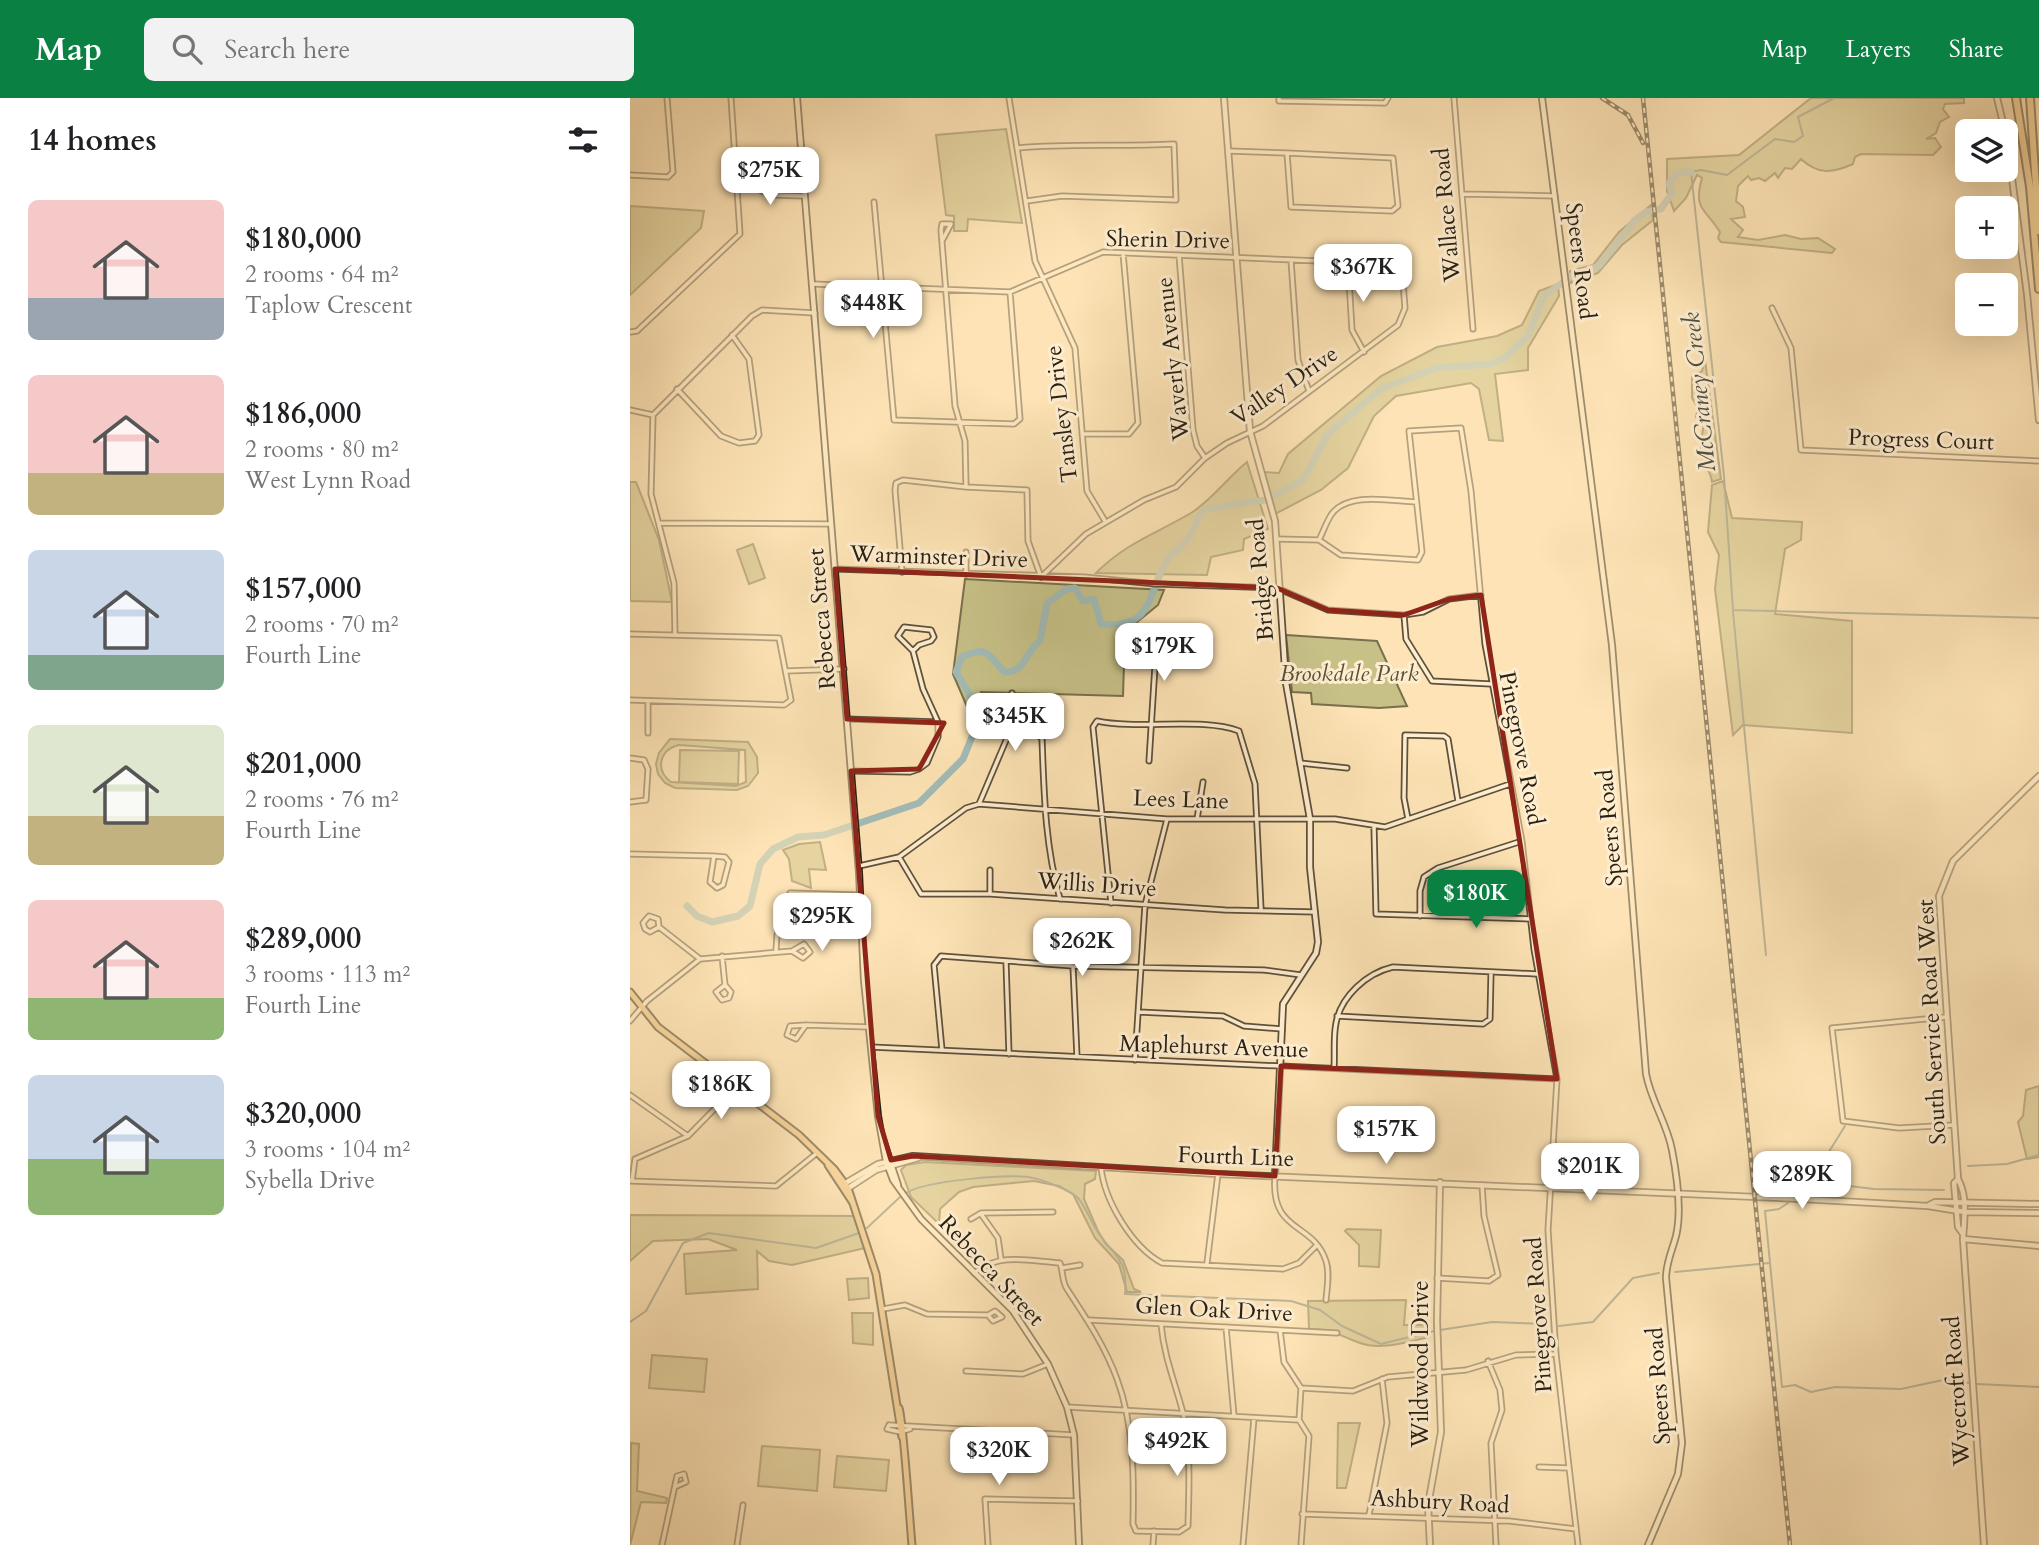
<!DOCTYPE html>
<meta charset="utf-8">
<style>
body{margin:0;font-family:Cardo,serif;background:#f2f2f2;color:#202124;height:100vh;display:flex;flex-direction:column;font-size:26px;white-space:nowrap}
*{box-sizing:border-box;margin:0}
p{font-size:23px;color:#757577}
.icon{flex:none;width:38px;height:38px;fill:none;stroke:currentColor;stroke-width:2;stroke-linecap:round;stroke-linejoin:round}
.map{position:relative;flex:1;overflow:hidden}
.side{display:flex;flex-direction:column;background:#fff;width:630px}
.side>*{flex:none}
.tools{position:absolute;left:1325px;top:21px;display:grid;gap:14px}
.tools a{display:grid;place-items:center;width:63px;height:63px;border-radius:10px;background:#fff;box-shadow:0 7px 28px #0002;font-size:35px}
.price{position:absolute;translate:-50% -60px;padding:0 16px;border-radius:14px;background:#fff;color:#222;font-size:23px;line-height:46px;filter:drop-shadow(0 2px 4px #0008)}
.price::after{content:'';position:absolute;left:50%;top:42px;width:21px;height:16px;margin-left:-10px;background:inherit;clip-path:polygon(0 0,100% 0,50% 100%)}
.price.current{background:#0b8043;color:#fff}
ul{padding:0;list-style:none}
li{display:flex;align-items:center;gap:21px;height:175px;padding:0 28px}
li span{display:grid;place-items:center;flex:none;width:196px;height:140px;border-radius:10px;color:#555}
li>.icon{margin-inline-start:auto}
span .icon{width:84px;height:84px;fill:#fffc;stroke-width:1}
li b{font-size:30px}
h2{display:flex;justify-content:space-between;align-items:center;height:84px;padding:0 28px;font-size:30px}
header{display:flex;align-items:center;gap:42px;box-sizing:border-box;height:98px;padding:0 35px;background:#0b8043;color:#fff}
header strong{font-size:33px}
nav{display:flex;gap:38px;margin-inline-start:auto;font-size:24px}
.search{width:490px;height:63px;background:#f2f2f2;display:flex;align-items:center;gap:18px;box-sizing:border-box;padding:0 24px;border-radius:10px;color:#757577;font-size:26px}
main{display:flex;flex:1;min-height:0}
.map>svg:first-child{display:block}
.green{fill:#c7c188;stroke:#78704e;stroke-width:2;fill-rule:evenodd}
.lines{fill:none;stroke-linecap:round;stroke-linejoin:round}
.stream{stroke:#727e75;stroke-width:2}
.river{stroke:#a2bcb7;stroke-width:7}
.minor-casing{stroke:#5e513c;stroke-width:7}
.tertiary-casing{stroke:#5e513c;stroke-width:8}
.secondary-casing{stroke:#292013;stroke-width:8}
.primary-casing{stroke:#292013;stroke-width:9}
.motorway-casing{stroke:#292013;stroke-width:10}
.minor{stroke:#feedcf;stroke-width:3.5}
.tertiary{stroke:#feedcf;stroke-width:4.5}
.secondary{stroke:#feedcf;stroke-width:4.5}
.primary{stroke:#eec27a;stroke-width:5}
.motorway{stroke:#eec27a;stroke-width:6}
.rail-casing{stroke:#292013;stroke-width:4.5}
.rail{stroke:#feedcf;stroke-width:2;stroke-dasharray:5;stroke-linecap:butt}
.marked{fill:none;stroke:#8f2418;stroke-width:5;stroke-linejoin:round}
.labels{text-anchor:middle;stroke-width:6;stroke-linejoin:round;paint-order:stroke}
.street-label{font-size:23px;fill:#292013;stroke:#feedcf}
.park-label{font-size:23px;font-style:italic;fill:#585036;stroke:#feedcf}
.water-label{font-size:24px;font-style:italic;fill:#4d4f44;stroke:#feedcf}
</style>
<header>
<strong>Map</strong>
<div class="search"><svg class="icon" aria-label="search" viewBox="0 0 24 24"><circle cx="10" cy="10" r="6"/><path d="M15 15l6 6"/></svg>Search here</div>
<nav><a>Map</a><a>Layers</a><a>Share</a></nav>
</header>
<main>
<section class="side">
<h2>14 homes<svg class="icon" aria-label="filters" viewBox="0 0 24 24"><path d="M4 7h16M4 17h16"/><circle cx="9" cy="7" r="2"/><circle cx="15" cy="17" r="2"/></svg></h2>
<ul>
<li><span style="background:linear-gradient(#f6c9c9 70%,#9aa5b1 0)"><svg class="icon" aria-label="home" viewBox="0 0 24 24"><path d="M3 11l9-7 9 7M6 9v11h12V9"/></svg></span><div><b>$180,000</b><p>2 rooms · 64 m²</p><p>Taplow Crescent</p></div></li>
<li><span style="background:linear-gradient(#f6c9c9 70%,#c2b280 0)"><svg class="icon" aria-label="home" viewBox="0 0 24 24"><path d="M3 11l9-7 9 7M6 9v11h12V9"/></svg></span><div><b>$186,000</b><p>2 rooms · 80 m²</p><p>West Lynn Road</p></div></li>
<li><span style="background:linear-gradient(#c9d6e8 75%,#7fa58c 0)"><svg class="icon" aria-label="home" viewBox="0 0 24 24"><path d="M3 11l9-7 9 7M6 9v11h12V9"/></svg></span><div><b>$157,000</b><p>2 rooms · 70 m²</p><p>Fourth Line</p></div></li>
<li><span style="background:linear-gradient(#dfe7d0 65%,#c2b280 0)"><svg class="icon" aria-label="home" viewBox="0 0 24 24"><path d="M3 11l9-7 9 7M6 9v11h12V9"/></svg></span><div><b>$201,000</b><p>2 rooms · 76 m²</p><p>Fourth Line</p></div></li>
<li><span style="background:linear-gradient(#f6c9c9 70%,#8fb573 0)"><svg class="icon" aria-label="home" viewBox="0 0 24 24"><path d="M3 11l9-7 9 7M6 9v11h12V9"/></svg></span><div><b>$289,000</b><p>3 rooms · 113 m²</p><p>Fourth Line</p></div></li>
<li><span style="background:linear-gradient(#c9d6e8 60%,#8fb573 0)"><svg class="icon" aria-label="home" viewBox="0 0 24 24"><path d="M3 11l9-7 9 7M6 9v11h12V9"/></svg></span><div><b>$320,000</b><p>3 rooms · 104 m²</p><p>Sybella Drive</p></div></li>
</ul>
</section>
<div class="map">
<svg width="1409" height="1447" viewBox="0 0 1409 1447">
<rect width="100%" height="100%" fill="#fde3b5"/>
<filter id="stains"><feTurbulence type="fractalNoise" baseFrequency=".00286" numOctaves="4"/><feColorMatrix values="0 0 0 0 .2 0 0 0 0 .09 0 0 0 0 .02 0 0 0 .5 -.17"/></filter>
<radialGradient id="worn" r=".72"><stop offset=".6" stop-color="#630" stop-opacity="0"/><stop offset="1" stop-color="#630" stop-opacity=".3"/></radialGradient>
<path class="green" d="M1181,0H1334V5L1315,6L1313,11L1319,19L1310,24L1306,35L1296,41L1305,40L1311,49L1303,57L1231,56L1225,59L1223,66C1201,76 1187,76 1171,61L1162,71L1155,70L1148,80L1145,75L1135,83L1129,80L1121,82L1118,78L1108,88L1106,103L1113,109L1115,119L1101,121L1113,132L1108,139L1128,142L1155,137L1171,141L1188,140L1205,151L1202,155L1091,144L1088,140L1090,134C1075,110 1063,112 1072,80L1067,77L1056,100L1044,113L1037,93V61L1109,57Z
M376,31L392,125L338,121L337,133H324V118L316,117L306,37Z
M1021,107L1023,122L992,147L968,175L941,185L940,173L963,167L989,134Z
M0,108L74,113L71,130L0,197Z
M928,186L929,198L898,250V272L865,276L873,343L859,342L849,291L841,285L766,298L744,318L718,370L691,392L645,416L634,374L649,375L658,356L751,278L807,249L867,238L892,227L909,193Z
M1075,262L1091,381L1082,384C1081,373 1073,367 1071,357C1069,343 1074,333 1074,322L1066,319L1068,310L1062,300V279L1072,273Z
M617,364L638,431L614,441L613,452L581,459L577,477L466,475C496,445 525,436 561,415C581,403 598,379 617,364Z
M1093,383L1102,420L1172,424L1171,442L1155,451L1145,516L1222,523V635L1113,627L1103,637L1085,491L1089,457L1078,434L1082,387Z
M0,384H6L29,442L42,504L0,503Z
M123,446L135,480L119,486L107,452Z
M335,481L534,492L528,507L495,534L493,598L351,594L344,625L323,576Z
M656,537L747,543L777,608L749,610L682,606L681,595L662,594Z
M40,641L118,644L127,659L128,675L118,688L107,692L45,690L35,685L28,676L26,666L29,655ZM49,647L115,652L116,684L106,688L41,684C25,672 29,652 49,647Z
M50,652L109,653L108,686L49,684Z
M190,744L196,772L179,771L181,790L162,783L159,761L153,752L169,746Z
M1409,988V1059L1397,1061L1388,1024L1393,1018L1396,992Z
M295,1064L466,1073L465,1081L455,1086L454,1101L468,1133L476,1146L493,1162L504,1191L511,1194H497L489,1166L465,1140L443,1096L429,1088L404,1083L343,1089L329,1094L310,1111L309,1126L281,1099L271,1072L276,1067Z
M0,1117L227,1118L235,1150L162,1167L139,1163L127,1153L128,1191L56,1196L54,1156L107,1152L78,1141L23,1143L0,1163Z
M717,1131L751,1132L749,1169L729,1168V1147L715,1133Z
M238,1180L239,1200L219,1202L217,1181Z
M776,1202L774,1227H798L800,1239C779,1243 752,1253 730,1245C707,1237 705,1231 679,1231L678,1203Z
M222,1215H243V1247L223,1245Z
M22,1257L77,1261L74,1294L19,1290Z
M708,1325H730L716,1390H707Z
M1,1345L9,1346L7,1393L37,1400L36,1405L11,1404L0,1447Z
M132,1348L190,1352L187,1393L128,1388Z
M207,1358L259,1362L256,1393L204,1389Z"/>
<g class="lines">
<path class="stream" d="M1204,0L1168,19L1173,38L1164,44L1145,41L1097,77L1071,72L1061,74L1094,378L1103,512L1409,520
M1103,514L1136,857
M1338,1068L1377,1066L1409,1057
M1172,1080L1178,1072L1195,1060L1215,1028
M276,1095C294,1083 381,1075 403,1080C414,1082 438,1092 447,1099C456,1108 461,1125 469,1136C487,1161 498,1162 495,1196L661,1203L690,1212L712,1228L751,1246L804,1233
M1163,1096L1171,1082L1244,1091L1314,1092
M237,1130L270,1099
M1140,1165L1152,1289L1165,1287L1181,1294L1205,1289L1271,1291L1313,1282L1340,1285
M1045,1174L1140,1165L1135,1113L1149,1111L1158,1105
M0,1224L16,1213L53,1145L79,1135L186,1150L229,1135
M929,1228L963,1224L1003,1180L1029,1175
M810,1232L862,1224L918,1226
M1347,1286L1409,1289"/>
<path class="river" d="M57,808L67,818L82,824L108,818L120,808L130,766L143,751L168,739L194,737L289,705L333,661L348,624L347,609L326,574L332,559C357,547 358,556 374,574C396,575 395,553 410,543L417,505L437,491L445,490L453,503L464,501L471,526C524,532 517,496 537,462C543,453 554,448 560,438C567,428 564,419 576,411L635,402L673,382L698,336L751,291L806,270L861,266L874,260L898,238L914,198L943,177L969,168L1005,122L1016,114L1031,111L1042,95L1039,86C1043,76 1051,73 1061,74"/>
<defs>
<path id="minor" d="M379,0L405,163L445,250L457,393L475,423
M649,0V3L755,5L758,0
M824,0L843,231
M388,50C440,45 491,49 544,46L546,102L432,98L397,103
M599,53L657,55L661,109L762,113L768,108L763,60L657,55
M0,77L38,79L43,74L37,0
M108,87L123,89L141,97L175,98
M833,96L925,98
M244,104L264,322L384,326L390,321L380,194
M312,143L321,126H312L311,132L325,308L335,343L336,389
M549,157L563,332L567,348L575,360
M661,162L668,262L679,293
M718,165L722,232L734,254
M183,186L380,194L473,154L762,166L772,172L775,210L768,227L633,328L597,345L575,360L546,389L514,402L456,436L411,479
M1142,210L1161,250L1171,352L1409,363
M0,234L7,233L110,136L101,0
M47,291L91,338L109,345L125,343L129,337L119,261L102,237
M0,312L23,317
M452,336H499L508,325L493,155
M29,425L201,426
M647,441L689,442L711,457L788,462L792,454L779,333L831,330L841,393L855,546L892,743L904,851L927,981L918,1132L926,1256L948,1447
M689,442C693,434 696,425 701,417C717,393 761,403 786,404
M336,454V476
M205,471L454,479L526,486L647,490L698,512L774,517L793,514L819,501L851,497
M272,474L265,392L266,385L273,382L336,389L397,392L398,443L411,479
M774,517L776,541L802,583L861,586
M0,536L149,540L161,602L154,607L0,602
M45,537L44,485L21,396L23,317L122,218L132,212L185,215
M156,573L214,571
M18,603V635
M217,621L308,624
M380,633C394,632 402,630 412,641C414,695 415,748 430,801
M0,660L14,662L18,671L16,702L0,704
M519,663L526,552L538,537
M670,665L717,670
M221,673L280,674L289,671L297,665L308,639V624L293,591L283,553L268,538L274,529L301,532L304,539L301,543L289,547L283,553
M349,706L380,633L382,595
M567,721L573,684
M778,721L774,700L775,637L814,638L818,641L828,703
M744,729L746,816L900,821
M0,756L84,758L95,759L99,764L93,787L87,790L80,784L84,758
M269,759L291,796H360L595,812L685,814
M229,768L269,759L336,710L349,706L537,721H705L755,729L880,686
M360,772V796
M481,805L463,629L467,623C509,632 573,619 609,633L625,686L631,811
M790,818V793L794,779L808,770L892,743
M29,829L20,834L15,831L13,825L19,818L28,821L29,829L70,861
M146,852L147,837L160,795L230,797
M92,858L95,887L101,894L99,900L92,902L86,894L95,887
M376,864L379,956
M443,868L447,959
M509,914L593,918L614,928L652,931
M707,918L853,926L860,921L861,875
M1316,919L1202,930L1213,1023L1269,1030L1324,1027
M0,923L17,903L70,861L162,853L174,846L180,854L173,860L162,853
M176,927L166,941L157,937L160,928L176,927L239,929
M241,949L927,981
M312,952L304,867L311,858L443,868L634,872L671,877
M505,962L515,807L537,721
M704,970C705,955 703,940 706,925C711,898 737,875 763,869L907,876
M0,997L58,1038
M471,1069C474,1102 502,1149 532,1165L653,1171L669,1165L686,1148
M645,1078C640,1136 683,1123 696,1163C700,1175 697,1190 696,1202
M0,1083L146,1088L187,1055
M2,1083L5,1061L58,1038L105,990
M351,1116L368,1140L371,1161
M341,1121L351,1115L423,1114
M577,1165L588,1076
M432,1170L450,1167
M344,1175C371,1154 398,1163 430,1165C433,1173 432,1184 437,1191C456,1220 475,1248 487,1281C504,1327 504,1377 503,1426L506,1433L549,1434L558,1428C559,1390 561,1353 553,1315C545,1284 534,1259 531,1226
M807,1180L859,1183L868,1177L854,1118L852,1087
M253,1211L275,1207L297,1216L358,1217L365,1213L372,1219L363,1223L358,1217
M459,1222L707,1235
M596,1229L604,1318
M650,1232L654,1264L671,1290L669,1322L679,1338L671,1447
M858,1263L870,1292L872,1312L861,1345L866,1447
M336,1273L393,1276L418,1266
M671,1290L723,1293L758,1279L836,1272L886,1257L925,1256
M437,1309L669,1322
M259,1327L444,1337
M259,1327L257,1331L270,1334L280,1331
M909,1369L939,1370
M672,1416L879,1423L946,1431
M739,1417L757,1325L752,1281
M32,1447L47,1378L54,1376L56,1384L47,1388
M107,1447L113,1407
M358,1447L355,1401L448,1403
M523,1447L524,1433
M613,1447L624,1320"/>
<path id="tertiary" d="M594,0L620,333L645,423L656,585L680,721V769L688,844L686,855L653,906L645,1078
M1367,0L1375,33
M1376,34L1397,196L1409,322
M1328,1081L1324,1085L1328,1129L1333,1136
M214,1086L248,1066L283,1058L588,1076L1172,1101L1298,1108L1335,1114L1409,1115
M217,1091L246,1072L288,1060
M1299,1107L1305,1104L1409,1106
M1333,1141L1409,1148
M800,1447L798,1407L811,1334L807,1223L810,1084
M1354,1447L1333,1141C1334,1122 1338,1099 1328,1081L1309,798L1323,763L1409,678"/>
<path id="secondary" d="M167,0L229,774L234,882L248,1018L256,1063L263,1082L291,1121L383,1213L418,1266L437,1309L444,1337L449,1447
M912,0L982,547L1016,976C1021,1003 1037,1025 1042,1052C1047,1078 1052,1113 1046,1138C1042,1153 1036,1165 1036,1180L1052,1345L1048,1376L1018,1447
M252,1039L268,1087"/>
<path id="primary" d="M0,894L28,929L169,1037L204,1071L218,1090L246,1176L272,1339
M198,1067L223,1105
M269,1310C273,1318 280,1427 282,1447"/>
<path id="motorway" d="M1386,0L1400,89L1409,191
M1400,0L1409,133"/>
</defs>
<use href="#minor" class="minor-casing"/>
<use href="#tertiary" class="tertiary-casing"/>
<use href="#secondary" class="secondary-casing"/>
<use href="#primary" class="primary-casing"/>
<use href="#motorway" class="motorway-casing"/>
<use href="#minor" class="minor"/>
<use href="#tertiary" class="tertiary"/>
<use href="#secondary" class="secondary"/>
<use href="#primary" class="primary"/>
<use href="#motorway" class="motorway"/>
<defs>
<path id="rail" d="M972,0L998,17L1013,45
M1013,0L1160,1447"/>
</defs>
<use href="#rail" class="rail-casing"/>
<use href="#rail" class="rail"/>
</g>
<path d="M0 0H1409V1447H0ZM205,471L647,490L698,512L774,517L819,501L851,497L927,981L651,968L645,1078L283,1058L261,1062L248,1018L221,673L289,671L314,625L217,621Z" fill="#fde3b5" fill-opacity=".55" fill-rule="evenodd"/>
<path class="marked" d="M205,471L647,490L698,512L774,517L819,501L851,497L927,981L651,968L645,1078L283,1058L261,1062L248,1018L221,673L289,671L314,625L217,621Z"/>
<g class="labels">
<g class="street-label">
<text transform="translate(816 117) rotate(-95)" y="8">Wallace Road</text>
<text transform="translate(538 141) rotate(1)" y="8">Sherin Drive</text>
<text transform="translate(951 163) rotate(83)" y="8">Speers Road</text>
<text transform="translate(542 261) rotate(-96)" y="8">Waverly Avenue</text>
<text transform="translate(654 287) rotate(-34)" y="8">Valley Drive</text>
<text transform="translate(431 316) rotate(-97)" y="8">Tansley Drive</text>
<text transform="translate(1291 341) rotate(2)" y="8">Progress Court</text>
<text transform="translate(309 458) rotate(2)" y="8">Warminster Drive</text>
<text transform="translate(630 482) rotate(-95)" y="8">Bridge Road</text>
<text transform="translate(191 521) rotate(-95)" y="8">Rebecca Street</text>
<text transform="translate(892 650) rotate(79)" y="8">Pinegrove Road</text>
<text transform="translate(551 701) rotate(2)" y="8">Lees Lane</text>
<text transform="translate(979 730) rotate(-95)" y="8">Speers Road</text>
<text transform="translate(467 786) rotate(4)" y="8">Willis Drive</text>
<text transform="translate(1301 924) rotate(-93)" y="8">South Service Road West</text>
<text transform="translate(584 948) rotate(2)" y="8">Maplehurst Avenue</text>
<text transform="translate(606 1058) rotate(2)" y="8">Fourth Line</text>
<text transform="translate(362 1172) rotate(47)" y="8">Rebecca Street</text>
<text transform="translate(584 1211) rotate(3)" y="8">Glen Oak Drive</text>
<text transform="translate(908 1217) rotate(-94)" y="8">Pinegrove Road</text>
<text transform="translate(790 1266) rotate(-90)" y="8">Wildwood Drive</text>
<text transform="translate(1028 1288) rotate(-94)" y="8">Speers Road</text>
<text transform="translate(1326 1293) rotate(-94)" y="8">Wyecroft Road</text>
<text transform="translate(810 1403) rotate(3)" y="8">Ashbury Road</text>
</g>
<g class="park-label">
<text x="719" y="583">Brookdale Park</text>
</g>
<g class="water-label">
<text transform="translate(1069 294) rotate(-96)" y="8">McCraney Creek</text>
</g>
</g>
<rect width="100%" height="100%" filter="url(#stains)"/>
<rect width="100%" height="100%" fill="url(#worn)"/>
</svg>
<div class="tools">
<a><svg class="icon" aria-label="layers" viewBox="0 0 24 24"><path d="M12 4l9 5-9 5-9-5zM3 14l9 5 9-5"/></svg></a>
<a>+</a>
<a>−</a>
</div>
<b class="price" style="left:140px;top:109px">$275K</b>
<b class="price" style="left:733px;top:206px">$367K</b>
<b class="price" style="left:243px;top:242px">$448K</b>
<b class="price" style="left:534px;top:585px">$179K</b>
<b class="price" style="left:385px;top:655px">$345K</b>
<b class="price current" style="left:846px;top:832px">$180K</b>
<b class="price" style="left:192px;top:855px">$295K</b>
<b class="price" style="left:452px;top:880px">$262K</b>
<b class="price" style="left:91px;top:1023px">$186K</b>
<b class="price" style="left:756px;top:1068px">$157K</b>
<b class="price" style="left:960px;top:1105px">$201K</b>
<b class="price" style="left:1172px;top:1113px">$289K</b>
<b class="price" style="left:547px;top:1380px">$492K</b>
<b class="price" style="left:369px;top:1389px">$320K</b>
</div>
</main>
